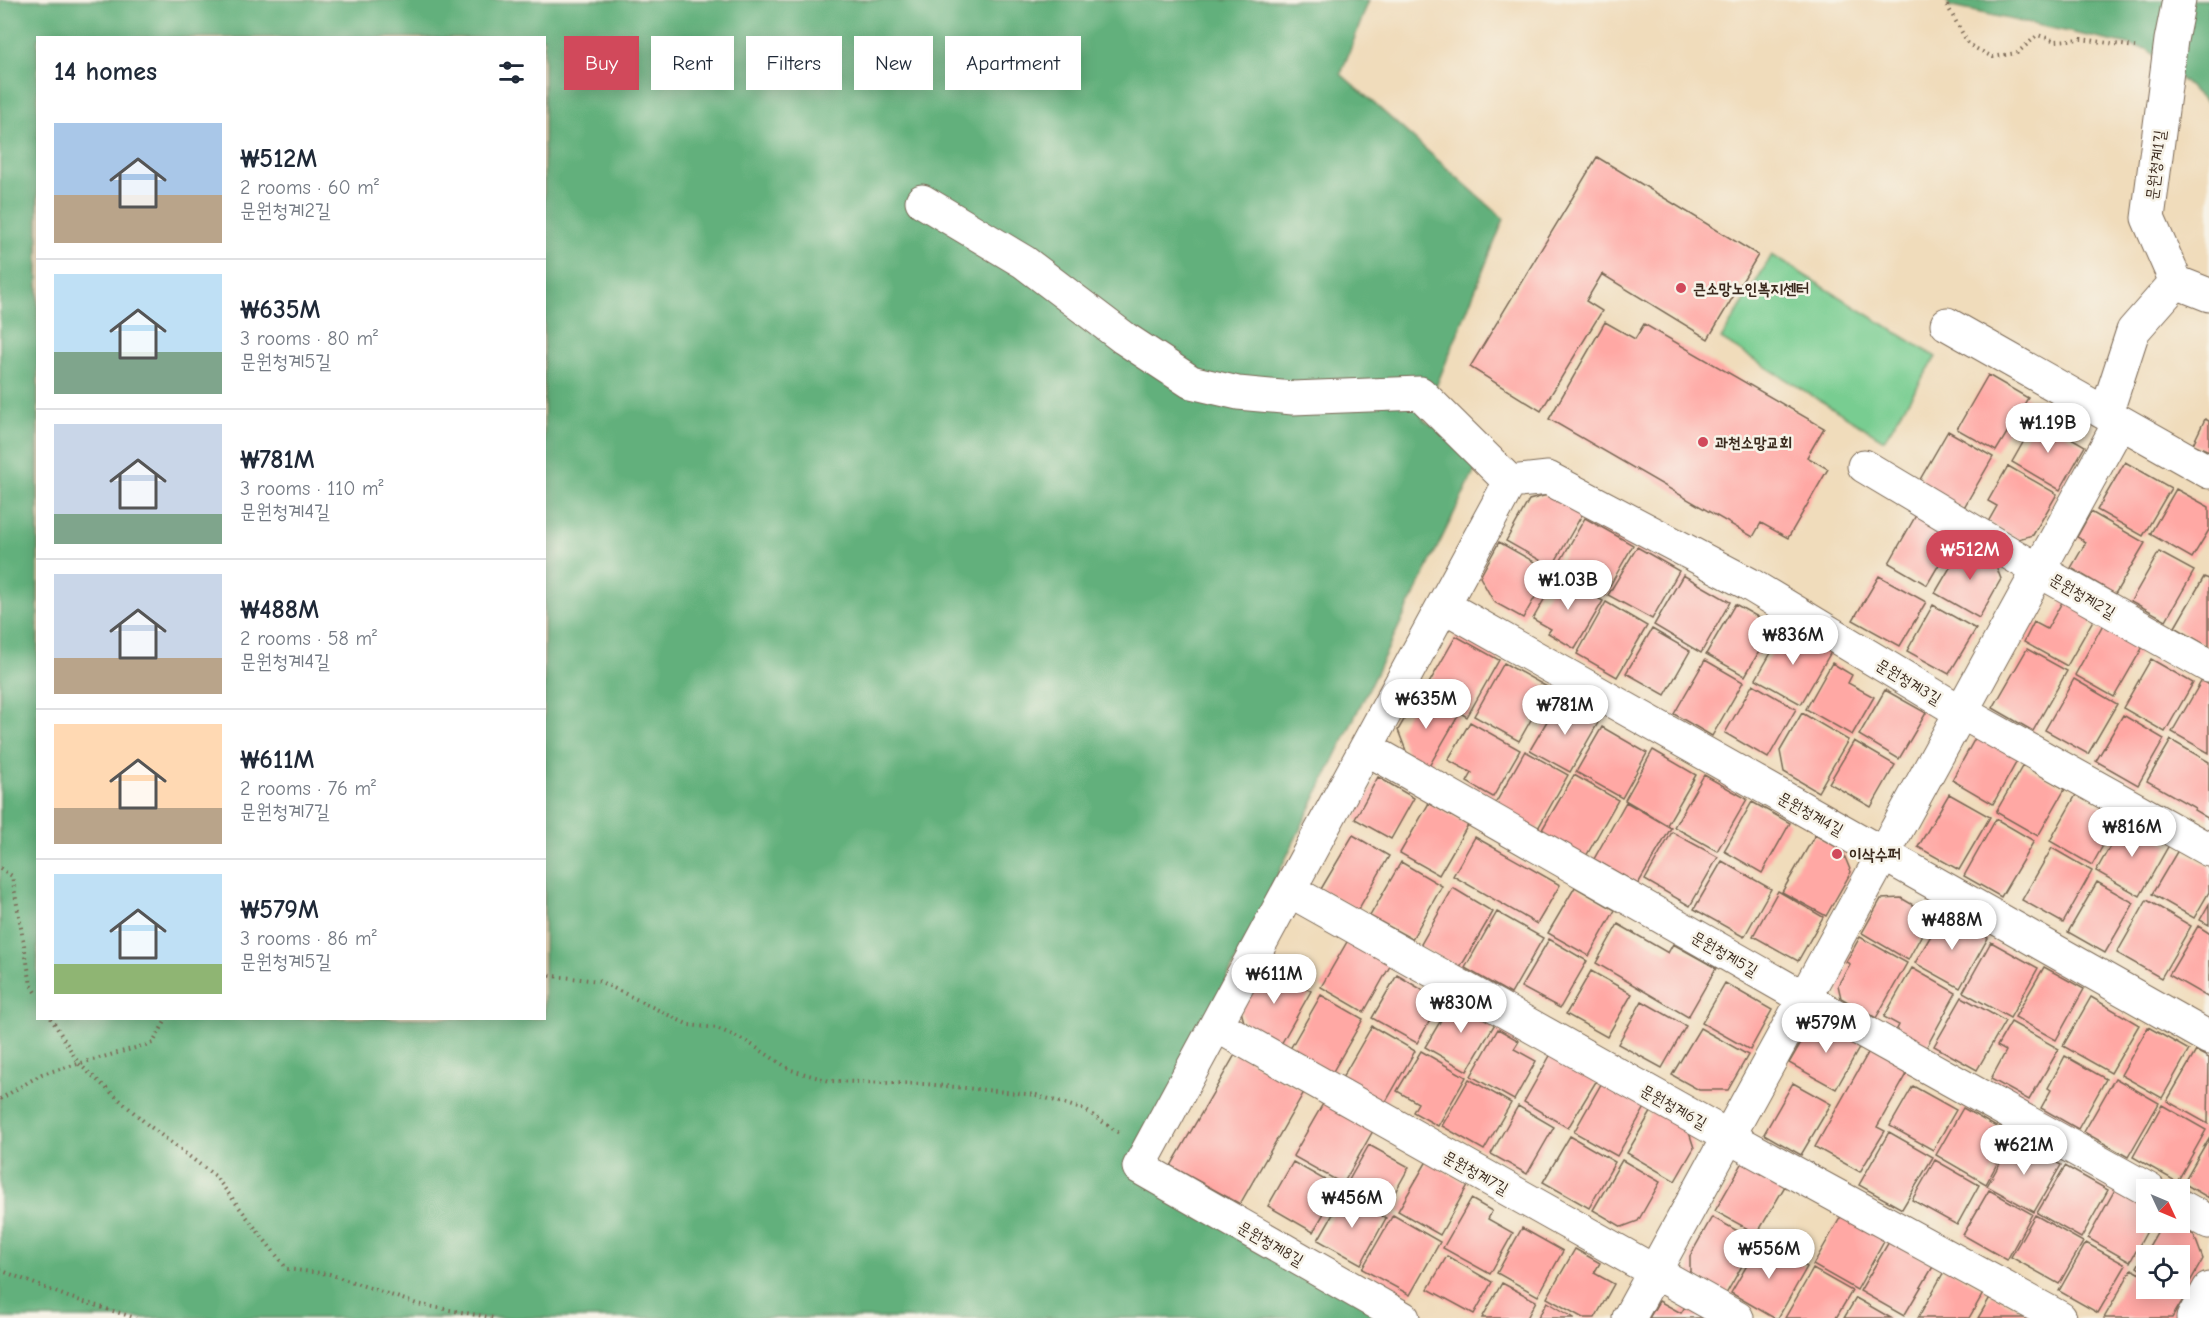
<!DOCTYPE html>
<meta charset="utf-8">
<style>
body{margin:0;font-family:"Comic Neue","Poor Story",sans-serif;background:#f2f2f3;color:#1f2937;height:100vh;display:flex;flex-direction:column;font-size:22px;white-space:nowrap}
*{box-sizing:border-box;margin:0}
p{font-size:20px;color:#747a83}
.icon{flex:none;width:33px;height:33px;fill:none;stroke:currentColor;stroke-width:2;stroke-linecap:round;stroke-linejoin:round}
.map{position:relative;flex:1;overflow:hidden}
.drawer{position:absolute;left:36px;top:36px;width:510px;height:984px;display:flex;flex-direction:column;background:#fff;border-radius:0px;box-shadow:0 3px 15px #0003}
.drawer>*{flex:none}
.top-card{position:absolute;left:564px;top:36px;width:570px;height:54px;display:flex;gap:12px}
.needle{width:39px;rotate:134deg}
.fabs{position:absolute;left:2136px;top:1179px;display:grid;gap:12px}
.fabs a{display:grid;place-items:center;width:54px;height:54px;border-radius:0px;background:#fff;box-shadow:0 3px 15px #0003;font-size:30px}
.price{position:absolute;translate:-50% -51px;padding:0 14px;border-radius:21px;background:#fff;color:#222;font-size:20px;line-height:39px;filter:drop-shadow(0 2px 3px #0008)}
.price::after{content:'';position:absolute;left:50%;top:36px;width:18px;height:14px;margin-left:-9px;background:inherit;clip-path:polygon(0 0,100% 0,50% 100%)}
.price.selected{background:#d1495b;color:#fff}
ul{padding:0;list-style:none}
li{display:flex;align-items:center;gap:18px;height:150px;padding:0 18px}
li+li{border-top:2px solid #e0e1e3}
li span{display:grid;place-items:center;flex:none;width:168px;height:120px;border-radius:0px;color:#555}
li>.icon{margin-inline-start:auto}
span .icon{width:72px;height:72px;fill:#fffc;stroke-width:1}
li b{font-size:26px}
h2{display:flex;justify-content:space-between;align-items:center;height:72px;padding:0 18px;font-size:26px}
.chip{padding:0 21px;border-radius:0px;background:#fff;box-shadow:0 3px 15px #0003;font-size:21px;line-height:54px}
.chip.selected{background:#d1495b;color:#fff}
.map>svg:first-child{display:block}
.green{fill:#78cd91;stroke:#5a7c58;stroke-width:1.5}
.forest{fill:#62b07b;stroke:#4e6d4c;stroke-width:1.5;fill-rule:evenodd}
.building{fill:#ffa8a4}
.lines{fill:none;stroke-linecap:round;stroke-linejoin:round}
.minor-casing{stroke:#7a6855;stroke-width:35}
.path{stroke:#7a6855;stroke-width:4;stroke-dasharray:1.5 4.5;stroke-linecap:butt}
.minor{stroke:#fff;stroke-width:33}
.poi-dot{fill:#d1495b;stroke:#f7f3e8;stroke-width:2}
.labels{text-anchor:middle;stroke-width:5;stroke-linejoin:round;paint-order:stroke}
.street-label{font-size:16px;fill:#3b2a1e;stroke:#f7f3e8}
.poi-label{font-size:16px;font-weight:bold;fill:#3b2a1e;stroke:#f7f3e8;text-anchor:start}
</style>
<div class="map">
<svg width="2209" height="1318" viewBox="0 0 2209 1318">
<rect width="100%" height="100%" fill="#f7f3e8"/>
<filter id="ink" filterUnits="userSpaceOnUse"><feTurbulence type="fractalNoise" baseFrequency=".0167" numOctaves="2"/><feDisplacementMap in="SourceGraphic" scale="12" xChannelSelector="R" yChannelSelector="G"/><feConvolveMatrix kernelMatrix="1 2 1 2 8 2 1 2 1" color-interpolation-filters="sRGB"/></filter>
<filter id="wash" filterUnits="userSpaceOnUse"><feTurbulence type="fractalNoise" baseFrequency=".008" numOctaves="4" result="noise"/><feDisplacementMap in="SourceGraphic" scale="24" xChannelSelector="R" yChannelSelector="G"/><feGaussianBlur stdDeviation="1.35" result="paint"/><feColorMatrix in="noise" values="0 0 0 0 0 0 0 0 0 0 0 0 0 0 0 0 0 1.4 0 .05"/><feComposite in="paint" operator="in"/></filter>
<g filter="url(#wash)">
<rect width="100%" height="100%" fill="#f0dcbb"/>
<path class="green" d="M1772,255L1936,357L1884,440L1721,339Z"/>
<path class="forest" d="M0,0H1369L1341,74L1504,219L1423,419L1480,460L1134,1170L1392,1318H0ZM38,38H544V1018H38Z
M1947,0H2209V105L2147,49L1949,6Z"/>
<g id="blocks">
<path class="building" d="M1597,157L1758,255L1708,339L1602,274L1586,301L1602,311L1541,411L1470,367Z
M1605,322L1635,339L1644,324L1824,428L1807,457L1828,469L1788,538L1761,523L1753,537L1549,419Z
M1988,375L2028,398L1996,451L1957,429Z
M2037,418L2085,446L2060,490L2012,462Z
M2205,419L2209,421V451L2193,444Z
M1948,431L1993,457L1963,509L1918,483Z
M2125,462L2171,488L2143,536L2097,510Z
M2008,466L2057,494L2033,535L2018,539L1988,522L1997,506L1988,501Z
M2176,489L2209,507V530L2192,558L2150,534Z
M1551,494L1583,513L1552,567L1506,541L1529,500Z
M1919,510L1958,532L1927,585L1889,563Z
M2091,512L2145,543L2115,594L2071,568L2086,542L2077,537Z
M1585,518L1633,545L1604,596L1556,569Z
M1499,542L1550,571L1523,618L1494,602L1480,577Z
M1965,542L1993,558L2001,579L1979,618L1935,593Z
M1637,547L1679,571L1652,619L1608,595Z
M2159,552L2194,571L2166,620L2131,601Z
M1558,575L1603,601L1575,649L1548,633L1551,629L1533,619Z
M1683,575L1730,602L1701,653L1654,625Z
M1879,576L1926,602L1900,646L1853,620Z
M2204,577L2209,579V647L2175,627Z
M2065,597L2096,615L2067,666L2024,642L2034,622L2047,629Z
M1606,602L1647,626L1617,677L1577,654Z
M1735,604L1774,626L1745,676L1706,654Z
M1933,605L1976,629L1949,674L1907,651Z
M2105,621L2145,643L2114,697L2075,675Z
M1786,627L1831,652L1801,704L1756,679Z
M1652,629L1690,651L1665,695L1626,673Z
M1456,636L1499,660L1467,717L1424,692Z
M2027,649L2067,671L2033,731L1993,708Z
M2151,659L2193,683L2165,732L2123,708Z
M1705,660L1743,682L1712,736L1674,714Z
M1504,663L1549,688L1519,741L1474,716Z
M1832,663L1852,675L1848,683L1874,697L1852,735L1806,709Z
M2074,679L2117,704L2088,754L2045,730Z
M2202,680L2209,685V753L2172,732Z
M1753,684L1796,709L1768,758L1725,733Z
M1885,690L1926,713L1899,759L1859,735Z
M1419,694L1458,716L1428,768L1408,756L1398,730Z
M1560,699L1599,721L1570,772L1530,750Z
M1802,713L1848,740L1818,792L1784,772L1780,751Z
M2123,715L2164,739L2138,785L2096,761Z
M1470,722L1520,750L1493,797L1467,782L1472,773L1448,760Z
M1602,727L1647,753L1622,798L1576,772Z
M1979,731L2021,754L1993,804L1952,780Z
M2171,740L2209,762V819L2194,810L2195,808L2147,781Z
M1854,741L1895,765L1871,807L1829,783Z
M1653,750L1696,775L1667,825L1625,800Z
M1525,751L1568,775L1537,830L1494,806Z
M2023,765L2065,789L2038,836L1996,812Z
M1574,775L1618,800L1585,858L1540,833Z
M1704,775L1747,799L1717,851L1674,827Z
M1378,777L1414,798L1391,839L1355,819Z
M2077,793L2119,817L2092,865L2050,841Z
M1949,794L1990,817L1959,870L1918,847Z
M1626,802L1671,828L1638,884L1594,859Z
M1752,802L1790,823L1762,873L1724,851Z
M1429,803L1468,825L1439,875L1400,853Z
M1996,819L2034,841L2001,897L1964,876Z
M2125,820L2169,845L2140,896L2096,871Z
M1672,832L1718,857L1690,906L1645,880Z
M1353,835L1389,856L1358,910L1321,889Z
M1815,835L1842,850L1851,872L1826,916L1782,892Z
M1475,837L1560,885L1537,924L1453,876Z
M2052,848L2092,871L2063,923L2022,900Z
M2178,850L2209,867V892L2194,918L2152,894Z
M1722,861L1771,889L1744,937L1694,909Z
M1401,862L1442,886L1412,939L1370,916Z
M2097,882L2134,903L2105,953L2068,932Z
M1575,887L1615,910L1589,956L1548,933Z
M1453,888L1493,912L1460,968L1420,946Z
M1778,891L1823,917L1798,961L1753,936Z
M1901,898L1932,916L1908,960L1862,933L1881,899Z
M2147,900L2191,926L2161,978L2117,953Z
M2209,904V925L2200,920Z
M1497,912L1543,938L1511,994L1465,968Z
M1944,913L1988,938L1960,988L1915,963Z
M1618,924L1668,953L1673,944L1716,968L1688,1017L1596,963Z
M2198,926L2209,933V998L2169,975Z
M1351,935L1394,959L1364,1012L1321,987Z
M1860,937L1907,963L1876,1018L1841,998L1838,985L1850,964L1846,962Z
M1549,939L1587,961L1560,1008L1521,987Z
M1991,942L2038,968L2010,1018L1963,992Z
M1267,965L1311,991L1280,1046L1245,1026L1241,1011Z
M2044,967L2084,989L2056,1040L2015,1017Z
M1912,968L1956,993L1926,1048L1896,1031L1899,1025L1884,1017Z
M1591,971L1632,994L1607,1037L1566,1014Z
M1397,975L1441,1001L1417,1043L1372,1018Z
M1725,983L1772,1010L1750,1050L1702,1023Z
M1321,995L1363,1019L1332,1073L1290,1049Z
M1962,997L2005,1021L1977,1070L1934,1046Z
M2091,997L2139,1025L2111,1073L2063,1046Z
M1454,998L1496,1022L1467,1071L1425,1047Z
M1642,1001L1686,1026L1662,1068L1618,1044Z
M2011,1022L2059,1049L2029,1100L1991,1079L2006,1051L1997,1046Z
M1826,1023L1862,1043L1836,1089L1789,1063L1810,1027Z
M1372,1026L1415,1051L1384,1105L1341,1080Z
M2148,1027L2189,1050L2162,1098L2121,1075Z
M1700,1028L1748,1055L1728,1090H1699L1672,1075Z
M1498,1029L1519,1041L1514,1049L1536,1061L1514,1100L1471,1076Z
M1872,1046L1911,1067L1877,1127L1885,1131L1860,1172L1815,1147Z
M1421,1051L1466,1077L1438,1126L1413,1112L1418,1103L1397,1091Z
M2196,1051L2209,1058L2208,1124L2167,1101Z
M1236,1053L1304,1092L1240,1204L1171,1166Z
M1551,1054L1597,1080L1568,1128L1524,1102Z
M2065,1056L2106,1079L2078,1129L2041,1108L2051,1090L2048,1088Z
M2115,1078L2159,1103L2128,1157L2084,1132Z
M1469,1079L1511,1103L1484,1150L1442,1126Z
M1604,1079L1647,1104L1617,1156L1574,1132Z
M1793,1083L1831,1104L1801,1155L1764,1134Z
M1913,1086L1956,1110L1933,1150L1890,1126Z
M1324,1102L1374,1129L1343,1184L1293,1156Z
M2162,1105L2206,1130L2177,1182L2133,1157Z
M1518,1106L1554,1127L1527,1174L1491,1154Z
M1654,1107L1687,1126L1694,1148L1675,1181L1627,1153Z
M1963,1108L2012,1136L1986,1184L1936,1155Z
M1889,1132L1933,1157L1902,1209L1859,1185Z
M1570,1136L1615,1162L1589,1208L1543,1182Z
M2209,1138V1198L2183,1183Z
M2014,1139L2061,1165L2034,1212L1987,1186Z
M1369,1145L1409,1167L1385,1210L1345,1187Z
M1746,1157L1788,1181L1757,1234L1715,1211Z
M1622,1160L1660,1182L1638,1221L1622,1227L1593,1210Z
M1935,1160L1979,1185L1957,1225L1912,1200Z
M1427,1161L1468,1185L1440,1235L1398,1211Z
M1293,1162L1339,1188L1313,1232L1268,1206Z
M2065,1166L2108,1190L2081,1238L2037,1213Z
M2117,1186L2146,1203V1222H2152L2130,1262L2088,1238Z
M1989,1190L2032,1214L2007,1260L1963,1235Z
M1344,1195L1386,1218L1361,1264L1318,1240Z
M1471,1199L1492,1211L1488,1219L1513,1233L1490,1274L1443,1248Z
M1843,1213L1886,1238L1857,1290L1813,1265Z
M1393,1215L1440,1242L1410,1295L1362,1269Z
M2035,1215L2083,1242L2059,1284L2011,1257Z
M1712,1217L1756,1241L1726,1294L1690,1273V1256Z
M2163,1222H2172L2194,1235L2203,1259L2183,1294L2174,1288H2180V1256H2146V1273L2137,1267Z
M1522,1228L1563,1251L1538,1296L1497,1273Z
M1890,1240L1934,1265L1904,1316L1860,1291Z
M1761,1241L1807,1267L1778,1318H1774L1731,1293Z
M2086,1243L2126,1265L2098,1313L2059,1291Z
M1575,1249L1600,1263L1594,1273L1614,1284L1595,1318H1583L1547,1298Z
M1447,1256L1492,1282L1474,1314L1428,1289Z
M1946,1268L1985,1290L1969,1318H1918Z
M1813,1269L1852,1291L1836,1318H1785Z
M2132,1269L2146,1277V1288H2167L2184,1298L2172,1318H2104Z
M1502,1283L1536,1301L1527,1318H1482Z
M1992,1294L2035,1318H1978Z
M1856,1298L1891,1318H1844Z
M1659,1301L1681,1313L1685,1307L1704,1318H1649Z
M1547,1302L1574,1318H1538Z"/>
</g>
</g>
<g filter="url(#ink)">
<use href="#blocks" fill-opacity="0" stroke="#7a6855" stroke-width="1.5"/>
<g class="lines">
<defs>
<path id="minor" d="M922,201L1024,262L1124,338L1191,382L1238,393L1293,398L1420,393L1510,482
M2176,282L2209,295
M1947,324L2209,472
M2106,414L2133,331L2176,282L2148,218L2171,40L2179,0
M1864,466L2038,570L2209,666
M1510,482L1548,478L1749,584L1961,712L2209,850
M1444,606L2209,1038
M1366,748L1804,998L2149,1190
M1289,890L1729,1137L2060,1318
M1216,1025L1737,1318
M2180,1206L2209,1222
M1403,1318L1139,1167L1510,482
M1629,1318L2120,422
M2193,1318L2209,1289"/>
</defs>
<use href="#minor" class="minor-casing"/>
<path class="path" d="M1944,0L1969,45L1993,57L2017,53L2038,35L2056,41L2082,39L2135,47
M0,868L12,876L31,985L38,995
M544,975L599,981L689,1025L717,1028L749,1043L791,1070L830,1081L925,1084L1036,1095L1085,1110L1119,1133
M51,1018L79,1064L148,1125L215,1176L287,1269L329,1274L417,1304L494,1318
M0,1099L42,1074L153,1043L167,1018
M0,1270L68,1297L136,1318"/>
<use href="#minor" class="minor"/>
</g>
</g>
<g class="poi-dot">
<circle cx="1681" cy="288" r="6"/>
<circle cx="1703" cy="442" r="6"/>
<circle cx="1837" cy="854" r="6"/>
</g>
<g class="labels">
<g class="street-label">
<text transform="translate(2155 165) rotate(-83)" y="6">문원청계1길</text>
<text transform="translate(2083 595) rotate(30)" y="6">문원청계2길</text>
<text transform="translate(1909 681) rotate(31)" y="6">문원청계3길</text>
<text transform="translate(1811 813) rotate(29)" y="6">문원청계4길</text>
<text transform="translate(1725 953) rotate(30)" y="6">문원청계5길</text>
<text transform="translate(1674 1106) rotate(29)" y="6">문원청계6길</text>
<text transform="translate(1476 1172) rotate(29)" y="6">문원청계7길</text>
<text transform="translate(1271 1243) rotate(30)" y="6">문원청계8길</text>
</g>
<g class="poi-label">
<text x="1693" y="294">큰소망노인복지센터</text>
<text x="1715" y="448">과천소망교회</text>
<text x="1849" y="860">이삭수퍼</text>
</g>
</g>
</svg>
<div class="fabs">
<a><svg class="needle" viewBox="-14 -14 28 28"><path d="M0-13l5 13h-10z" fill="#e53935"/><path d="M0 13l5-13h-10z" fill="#747a83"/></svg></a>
<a><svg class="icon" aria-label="locate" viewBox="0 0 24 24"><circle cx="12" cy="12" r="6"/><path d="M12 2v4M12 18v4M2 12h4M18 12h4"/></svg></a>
</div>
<b class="price" style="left:2048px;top:454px">₩1.19B</b>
<b class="price selected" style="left:1970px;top:581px">₩512M</b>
<b class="price" style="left:1568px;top:611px">₩1.03B</b>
<b class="price" style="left:1793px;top:666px">₩836M</b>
<b class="price" style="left:1426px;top:730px">₩635M</b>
<b class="price" style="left:1565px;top:736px">₩781M</b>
<b class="price" style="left:2132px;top:858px">₩816M</b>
<b class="price" style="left:1952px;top:951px">₩488M</b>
<b class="price" style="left:1274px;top:1005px">₩611M</b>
<b class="price" style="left:1461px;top:1034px">₩830M</b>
<b class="price" style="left:1826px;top:1054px">₩579M</b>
<b class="price" style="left:2024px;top:1176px">₩621M</b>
<b class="price" style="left:1352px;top:1229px">₩456M</b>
<b class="price" style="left:1769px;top:1280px">₩556M</b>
<div class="top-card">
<a class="chip selected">Buy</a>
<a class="chip">Rent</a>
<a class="chip">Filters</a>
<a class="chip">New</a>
<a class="chip">Apartment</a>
</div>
<section class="drawer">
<h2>14 homes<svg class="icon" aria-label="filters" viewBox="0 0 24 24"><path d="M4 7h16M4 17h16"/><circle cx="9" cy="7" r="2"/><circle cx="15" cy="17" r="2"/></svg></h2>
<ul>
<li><span style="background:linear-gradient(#a9c7e8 60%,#b9a48a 0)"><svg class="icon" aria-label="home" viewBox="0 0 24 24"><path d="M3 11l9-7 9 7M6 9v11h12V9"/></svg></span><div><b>₩512M</b><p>2 rooms · 60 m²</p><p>문원청계2길</p></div></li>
<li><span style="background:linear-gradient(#bfe0f5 65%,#7fa58c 0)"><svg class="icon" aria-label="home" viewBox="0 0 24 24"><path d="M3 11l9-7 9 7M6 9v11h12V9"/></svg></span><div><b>₩635M</b><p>3 rooms · 80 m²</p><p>문원청계5길</p></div></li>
<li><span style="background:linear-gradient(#c9d6e8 75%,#7fa58c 0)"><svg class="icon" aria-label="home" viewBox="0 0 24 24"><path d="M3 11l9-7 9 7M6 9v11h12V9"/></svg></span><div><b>₩781M</b><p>3 rooms · 110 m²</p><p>문원청계4길</p></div></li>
<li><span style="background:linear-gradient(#c9d6e8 70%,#b9a48a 0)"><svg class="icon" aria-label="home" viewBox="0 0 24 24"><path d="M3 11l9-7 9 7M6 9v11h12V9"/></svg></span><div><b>₩488M</b><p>2 rooms · 58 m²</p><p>문원청계4길</p></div></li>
<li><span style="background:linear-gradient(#ffd9b3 70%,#b9a48a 0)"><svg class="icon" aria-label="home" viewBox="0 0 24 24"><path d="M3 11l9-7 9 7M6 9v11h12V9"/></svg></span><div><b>₩611M</b><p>2 rooms · 76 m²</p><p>문원청계7길</p></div></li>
<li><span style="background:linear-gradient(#bfe0f5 75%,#8fb573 0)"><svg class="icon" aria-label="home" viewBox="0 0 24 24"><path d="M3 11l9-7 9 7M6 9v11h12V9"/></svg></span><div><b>₩579M</b><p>3 rooms · 86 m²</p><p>문원청계5길</p></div></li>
</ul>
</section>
</div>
